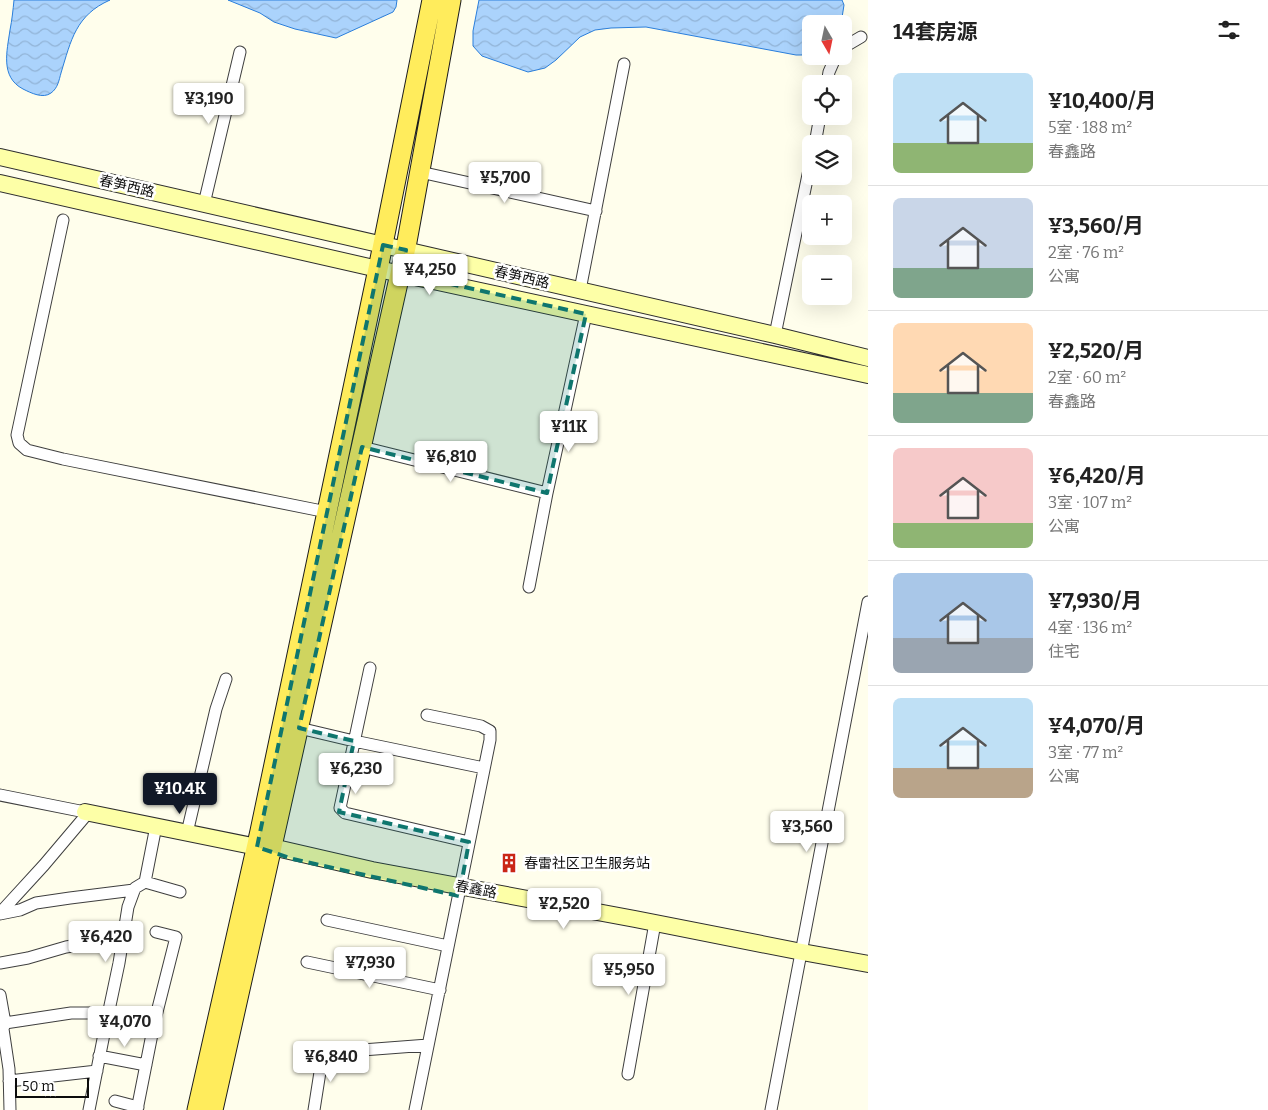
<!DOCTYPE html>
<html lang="zh">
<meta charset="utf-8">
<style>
body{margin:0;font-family:Bitter,"Noto Sans SC",serif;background:#f6f6f6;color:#222;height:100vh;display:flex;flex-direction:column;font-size:19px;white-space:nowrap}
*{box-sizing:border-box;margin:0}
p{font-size:16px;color:#767676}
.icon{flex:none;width:28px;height:28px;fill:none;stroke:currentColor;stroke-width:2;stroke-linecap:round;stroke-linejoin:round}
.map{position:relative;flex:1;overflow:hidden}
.panel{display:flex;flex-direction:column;background:#fff;width:400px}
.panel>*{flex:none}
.needle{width:32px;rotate:171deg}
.fabs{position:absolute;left:802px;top:15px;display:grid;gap:10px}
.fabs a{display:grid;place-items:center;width:50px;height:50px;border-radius:8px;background:#fff;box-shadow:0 5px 20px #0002;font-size:25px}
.scale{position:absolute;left:15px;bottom:12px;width:74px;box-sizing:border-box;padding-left:5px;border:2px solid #0c0c0c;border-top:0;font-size:14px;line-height:18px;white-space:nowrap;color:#0c0c0c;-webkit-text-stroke:4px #fff;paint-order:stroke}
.price{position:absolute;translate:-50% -42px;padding:0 11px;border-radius:5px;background:#fff;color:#222;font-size:16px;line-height:32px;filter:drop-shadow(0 1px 2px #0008)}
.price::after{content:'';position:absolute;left:50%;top:30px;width:15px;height:11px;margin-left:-8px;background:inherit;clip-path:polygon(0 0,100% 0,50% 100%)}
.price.on{background:#111827;color:#fff}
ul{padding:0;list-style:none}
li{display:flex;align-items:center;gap:15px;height:125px;padding:0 25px}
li+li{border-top:1px solid #e0e0e0}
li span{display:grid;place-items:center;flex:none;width:140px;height:100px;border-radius:8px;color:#555}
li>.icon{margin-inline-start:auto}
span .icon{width:60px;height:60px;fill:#fffc;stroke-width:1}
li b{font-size:21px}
h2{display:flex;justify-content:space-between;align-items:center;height:60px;padding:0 25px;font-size:21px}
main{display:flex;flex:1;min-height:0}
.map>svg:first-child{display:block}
.water{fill:url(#water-waves);stroke:#2a7edb}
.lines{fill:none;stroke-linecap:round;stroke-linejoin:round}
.minor-casing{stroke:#3f3f3f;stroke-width:13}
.secondary-casing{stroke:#2e2e2e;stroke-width:18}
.primary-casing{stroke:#1d1d1d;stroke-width:21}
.minor{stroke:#fff;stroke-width:11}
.secondary{stroke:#fdffa7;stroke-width:16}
.primary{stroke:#ffec5c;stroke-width:19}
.marked{fill:#0f766e;fill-opacity:0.2;stroke:#0f766e;stroke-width:4;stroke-dasharray:10 6;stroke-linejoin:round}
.labels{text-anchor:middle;stroke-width:5;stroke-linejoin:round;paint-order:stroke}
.street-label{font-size:14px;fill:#0c0c0c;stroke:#fff}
.poi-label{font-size:14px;fill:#0c0c0c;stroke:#fff;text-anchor:start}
</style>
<main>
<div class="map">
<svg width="868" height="1110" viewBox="0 0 868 1110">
<defs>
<pattern id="water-waves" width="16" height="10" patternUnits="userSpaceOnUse" patternTransform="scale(1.25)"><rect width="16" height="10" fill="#abd3fc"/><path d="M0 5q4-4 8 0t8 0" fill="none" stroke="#92b4d7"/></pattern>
</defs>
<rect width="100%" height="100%" fill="#fffeec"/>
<path class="water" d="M14,0H110C76,15 71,40 61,73C59,80 58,88 51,93C43,99 31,93 23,89C0,77 7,51 10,30C12,20 13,10 14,0Z
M228,0H397L396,7L393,12L336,38L295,29L274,22L260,13Z
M479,0H842L844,5L841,24H811V55H796L646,27L611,28L595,30L580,37L556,60L545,68L528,72L482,56L473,46V31Z"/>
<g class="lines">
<defs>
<path id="minor" d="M844,47L861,37
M827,84L829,72L836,56
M815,144L820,116
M420,172L596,211
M204,204L240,52
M63,220L17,435L19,443L27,450L63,459L327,512
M580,290L624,64
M775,335L811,160
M362,447L547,493
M529,587L547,493L586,314
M370,668L340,808L345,813L469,842
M299,728L354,741L484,768
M0,795L85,812
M187,833L216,709L226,679
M145,882L180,892
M0,913L44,865L88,813
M0,914L20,910L36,903L70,898L134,890
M327,920L448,946
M307,962L440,990
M0,963L28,958L66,947L124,937
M0,995L5,1023L3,1029L9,1069L10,1110
M5,1023L71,1013H108L155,1022
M99,1056L146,1065
M628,1074L655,923
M9,1081L97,1071
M115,1101L138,1107
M89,1110L104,1034L119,963L128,907L135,888L145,882L156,826
M137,1110L154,1024L176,937L156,932
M314,1110L323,1053L428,1045
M415,1110L490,740V731L481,726L427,715
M771,1110L868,602"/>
<path id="secondary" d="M0,157L775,335L868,358
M0,183L378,269L868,375
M85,812L257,847H272L372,870L635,919L802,952L868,964"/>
<path id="primary" d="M197,1110L260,831L378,269L432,0
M213,1110L406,247L451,0"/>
</defs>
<use href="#minor" class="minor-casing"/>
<use href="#secondary" class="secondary-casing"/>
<use href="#primary" class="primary-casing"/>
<use href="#minor" class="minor"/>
<use href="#secondary" class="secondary"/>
<use href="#primary" class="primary"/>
</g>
<path class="marked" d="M383,245L406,250L401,273L586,314L547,493L362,447L299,728L354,741L339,812L469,842L459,896L293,859L257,847Z"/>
<defs>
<symbol id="building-bare" viewBox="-9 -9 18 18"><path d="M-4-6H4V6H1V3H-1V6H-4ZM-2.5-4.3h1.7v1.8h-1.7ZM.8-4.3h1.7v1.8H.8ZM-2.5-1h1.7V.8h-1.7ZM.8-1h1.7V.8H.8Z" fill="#ca2517" stroke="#fff" stroke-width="2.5" paint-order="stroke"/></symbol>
</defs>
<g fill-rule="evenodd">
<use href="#building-bare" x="495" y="849" width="28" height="28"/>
</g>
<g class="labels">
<g class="street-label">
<text transform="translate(127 186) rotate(13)" y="5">春笋西路</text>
<text transform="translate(522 277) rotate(13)" y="5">春笋西路</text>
<text transform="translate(476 889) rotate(11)" y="5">春鑫路</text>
</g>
<g class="poi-label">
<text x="524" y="868">春雷社区卫生服务站</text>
</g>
</g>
</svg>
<div class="fabs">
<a><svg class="needle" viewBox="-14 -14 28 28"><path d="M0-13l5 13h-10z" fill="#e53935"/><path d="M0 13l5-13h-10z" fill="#767676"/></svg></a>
<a><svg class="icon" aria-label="locate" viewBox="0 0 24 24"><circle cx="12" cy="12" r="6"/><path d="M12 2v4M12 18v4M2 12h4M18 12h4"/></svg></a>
<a><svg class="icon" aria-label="layers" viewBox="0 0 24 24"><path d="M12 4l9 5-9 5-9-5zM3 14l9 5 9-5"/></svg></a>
<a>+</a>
<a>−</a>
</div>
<div class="scale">50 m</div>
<b class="price" style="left:209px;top:125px">¥3,190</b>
<b class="price" style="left:505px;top:204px">¥5,700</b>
<b class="price" style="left:430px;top:296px">¥4,250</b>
<b class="price" style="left:569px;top:453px">¥11K</b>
<b class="price" style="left:451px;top:483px">¥6,810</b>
<b class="price" style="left:356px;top:795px">¥6,230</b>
<b class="price on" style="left:180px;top:815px">¥10.4K</b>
<b class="price" style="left:807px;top:853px">¥3,560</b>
<b class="price" style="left:564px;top:930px">¥2,520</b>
<b class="price" style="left:106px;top:963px">¥6,420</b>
<b class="price" style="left:370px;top:989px">¥7,930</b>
<b class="price" style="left:629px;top:996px">¥5,950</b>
<b class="price" style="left:125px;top:1048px">¥4,070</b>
<b class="price" style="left:331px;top:1083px">¥6,840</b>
</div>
<section class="panel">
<h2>14套房源<svg class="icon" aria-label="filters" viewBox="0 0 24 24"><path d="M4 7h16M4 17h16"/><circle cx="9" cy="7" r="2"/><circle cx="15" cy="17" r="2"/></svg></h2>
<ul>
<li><span style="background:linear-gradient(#bfe0f5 70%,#8fb573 0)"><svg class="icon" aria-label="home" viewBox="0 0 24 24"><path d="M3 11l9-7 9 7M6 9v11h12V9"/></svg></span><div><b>¥10,400/月</b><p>5室 · 188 m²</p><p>春鑫路</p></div></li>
<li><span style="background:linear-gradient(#c9d6e8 70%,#7fa58c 0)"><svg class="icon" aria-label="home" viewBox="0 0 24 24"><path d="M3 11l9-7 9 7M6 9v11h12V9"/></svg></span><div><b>¥3,560/月</b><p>2室 · 76 m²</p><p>公寓</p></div></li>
<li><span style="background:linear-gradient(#ffd9b3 70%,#7fa58c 0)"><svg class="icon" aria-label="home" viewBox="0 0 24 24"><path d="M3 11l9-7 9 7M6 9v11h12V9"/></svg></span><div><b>¥2,520/月</b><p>2室 · 60 m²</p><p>春鑫路</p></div></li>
<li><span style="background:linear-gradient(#f6c9c9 75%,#8fb573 0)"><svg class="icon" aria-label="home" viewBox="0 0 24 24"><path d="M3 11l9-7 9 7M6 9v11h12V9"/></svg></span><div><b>¥6,420/月</b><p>3室 · 107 m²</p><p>公寓</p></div></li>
<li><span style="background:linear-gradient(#a9c7e8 65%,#9aa5b1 0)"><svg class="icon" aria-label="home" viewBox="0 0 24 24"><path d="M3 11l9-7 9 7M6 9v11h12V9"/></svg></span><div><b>¥7,930/月</b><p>4室 · 136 m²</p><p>住宅</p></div></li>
<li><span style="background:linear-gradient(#bfe0f5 70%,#b9a48a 0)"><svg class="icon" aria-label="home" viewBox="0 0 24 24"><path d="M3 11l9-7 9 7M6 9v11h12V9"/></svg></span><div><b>¥4,070/月</b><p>3室 · 77 m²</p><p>公寓</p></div></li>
</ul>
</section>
</main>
